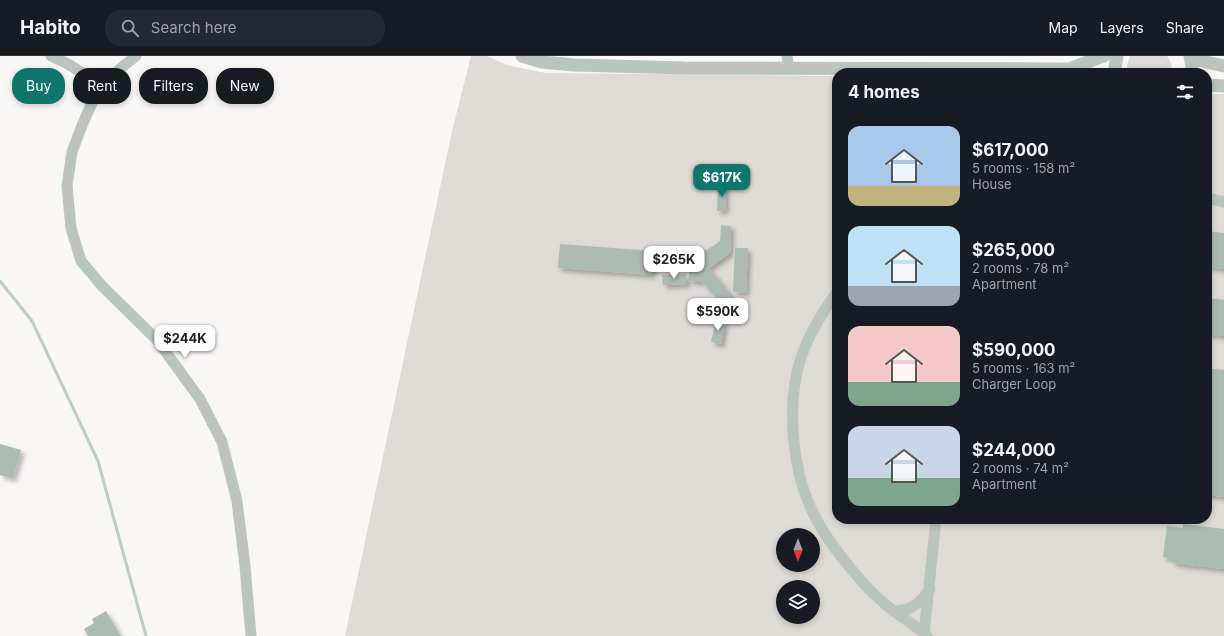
<!DOCTYPE html>
<meta charset="utf-8">
<style>
body{margin:0;font-family:Inter,sans-serif;background:#242831;color:#f1f3f6;height:100vh;display:flex;flex-direction:column;font-size:15px;white-space:nowrap}
*{box-sizing:border-box;margin:0}
p{font-size:13px;color:#9ea1a6}
.icon{flex:none;width:22px;height:22px;fill:none;stroke:currentColor;stroke-width:2;stroke-linecap:round;stroke-linejoin:round}
.map{position:relative;flex:1;overflow:hidden}
.drawer{position:absolute;left:832px;top:12px;width:380px;height:456px;display:flex;flex-direction:column;background:#171b24;border-radius:16px;box-shadow:0 2px 6px #0003}
.drawer>*{flex:none}
.guide{position:absolute;left:12px;top:12px;width:380px;height:36px;display:flex;gap:8px}
.needle{width:26px;rotate:180deg}
.buttons{position:absolute;left:776px;top:472px;display:grid;gap:8px}
.buttons a{display:grid;place-items:center;width:44px;height:44px;border-radius:50%;background:#171b24;box-shadow:0 2px 6px #0003;font-size:20px}
.price{position:absolute;translate:-50% -34px;padding:0 9px;border-radius:8px;background:#fff;color:#222;font-size:13px;line-height:26px;filter:drop-shadow(0 1px 2px #0008)}
.price::after{content:'';position:absolute;left:50%;top:24px;width:12px;height:9px;margin-left:-6px;background:inherit;clip-path:polygon(0 0,100% 0,50% 100%)}
.price.selected{background:#0f766e;color:#fff}
ul{padding:0;list-style:none}
li{display:flex;align-items:center;gap:12px;height:100px;padding:0 16px}
li span{display:grid;place-items:center;flex:none;width:112px;height:80px;border-radius:12px;color:#555}
li>.icon{margin-inline-start:auto}
span .icon{width:48px;height:48px;fill:#fffc;stroke-width:1}
li b{font-size:17px}
h2{display:flex;justify-content:space-between;align-items:center;height:48px;padding:0 16px;font-size:17px}
.tag{padding:0 14px;border-radius:16px;background:#171b24;box-shadow:0 2px 6px #0003;font-size:14px;line-height:36px}
.tag.selected{background:#0f766e;color:#fff}
header{display:flex;align-items:center;gap:24px;box-sizing:border-box;height:56px;padding:0 20px;background:#171b24;border-bottom:1px solid #363941}
header strong{font-size:19px}
nav{display:flex;gap:22px;margin-inline-start:auto;font-size:14px}
.search{width:280px;height:36px;background:#242831;display:flex;align-items:center;gap:10px;box-sizing:border-box;padding:0 14px;border-radius:16px;color:#9ea1a6;font-size:15px}
.map>svg:first-child{display:block}
.green{fill:#dedad5;fill-rule:evenodd}
.lines{fill:none;stroke-linecap:round;stroke-linejoin:round}
.stream{stroke:#bdcebf;stroke-width:3}
.building{fill:#acbbb1;filter:url(#shadow)}
.minor{stroke:#bac5bd;stroke-width:11}
.tertiary{stroke:#bac5bd;stroke-width:13}
</style>
<header>
<strong>Habito</strong>
<div class="search"><svg class="icon" aria-label="search" viewBox="0 0 24 24"><circle cx="10" cy="10" r="6"/><path d="M15 15l6 6"/></svg>Search here</div>
<nav><a>Map</a><a>Layers</a><a>Share</a></nav>
</header>
<div class="map">
<svg width="1224" height="580" viewBox="0 0 1224 580">
<defs>
<filter id="shadow"><feDropShadow dx="3.5" dy="3.5" stdDeviation="2" flood-color="#0004"/></filter>
</defs>
<rect width="100%" height="100%" fill="#f9f6f6"/>
<path class="green" d="M471,0H487L507,9L546,17L837,20V463H1207V38H1224V580H345L452,75ZM783,479H813V509H783ZM783,531H813V561H783Z
M1130,0H1167L1171,7L1172,17H1127V9Z"/>
<g class="lines">
<path class="stream" d="M0,225L32,265L98,405L146,580"/>
</g>
<path class="building" d="M718,130H726L725,155H717Z
M721,169L731,170L730,197L709,212L730,237L729,261H719L720,246L702,226L689,225L690,193L707,194L720,185Z
M1207,175L1224,177V213L1207,211Z
M560,188L654,195L652,219L558,212Z
M735,192H748L746,237L733,236Z
M686,218L687,228L663,229L662,219Z
M1207,242L1224,244V280L1207,278Z
M716,264L725,265L721,288L711,286Z
M1207,312L1224,314V441L1207,439Z
M0,388L21,394L13,423L0,419Z
M1183,468L1224,473V513L1172,507L1173,503L1163,501L1167,470L1183,472Z
M106,555L121,580H88L84,573L94,567L92,563Z"/>
<g class="lines">
<path class="minor" d="M51,0L68,8L103,30
M136,0L121,12L103,30L92,47L83,67L72,96L67,130L71,172L81,205L102,230L157,284L200,343L222,386L237,445L245,510L251,580
M787,0L789,13
M1207,142L1224,146
M837,236C820,260 803,287 797,317C788,356 793,411 809,448C820,475 839,499 858,521C868,533 883,547 895,556C906,564 917,571 927,580
M893,555C912,555 919,548 930,533
M924,578L936,463"/>
<path class="tertiary" d="M522,0L542,6L574,9L684,12L1069,13L1083,17
M1190,0L1192,11L1191,17
M1190,1L1210,7L1224,10
M1069,13L1104,0
M1116,17L1115,11L1117,0
M1207,29L1224,30"/>
</g>
</svg>
<div class="buttons">
<a><svg class="needle" viewBox="-14 -14 28 28"><path d="M0-13l5 13h-10z" fill="#e53935"/><path d="M0 13l5-13h-10z" fill="#9ea1a6"/></svg></a>
<a><svg class="icon" aria-label="layers" viewBox="0 0 24 24"><path d="M12 4l9 5-9 5-9-5zM3 14l9 5 9-5"/></svg></a>
</div>
<b class="price selected" style="left:722px;top:142px">$617K</b>
<b class="price" style="left:674px;top:224px">$265K</b>
<b class="price" style="left:718px;top:276px">$590K</b>
<b class="price" style="left:185px;top:303px">$244K</b>
<div class="guide">
<a class="tag selected">Buy</a>
<a class="tag">Rent</a>
<a class="tag">Filters</a>
<a class="tag">New</a>
</div>
<section class="drawer">
<h2>4 homes<svg class="icon" aria-label="filters" viewBox="0 0 24 24"><path d="M4 7h16M4 17h16"/><circle cx="9" cy="7" r="2"/><circle cx="15" cy="17" r="2"/></svg></h2>
<ul>
<li><span style="background:linear-gradient(#a9c7e8 75%,#c2b280 0)"><svg class="icon" aria-label="home" viewBox="0 0 24 24"><path d="M3 11l9-7 9 7M6 9v11h12V9"/></svg></span><div><b>$617,000</b><p>5 rooms · 158 m²</p><p>House</p></div></li>
<li><span style="background:linear-gradient(#bfe0f5 75%,#9aa5b1 0)"><svg class="icon" aria-label="home" viewBox="0 0 24 24"><path d="M3 11l9-7 9 7M6 9v11h12V9"/></svg></span><div><b>$265,000</b><p>2 rooms · 78 m²</p><p>Apartment</p></div></li>
<li><span style="background:linear-gradient(#f6c9c9 70%,#7fa58c 0)"><svg class="icon" aria-label="home" viewBox="0 0 24 24"><path d="M3 11l9-7 9 7M6 9v11h12V9"/></svg></span><div><b>$590,000</b><p>5 rooms · 163 m²</p><p>Charger Loop</p></div></li>
<li><span style="background:linear-gradient(#c9d6e8 65%,#7fa58c 0)"><svg class="icon" aria-label="home" viewBox="0 0 24 24"><path d="M3 11l9-7 9 7M6 9v11h12V9"/></svg></span><div><b>$244,000</b><p>2 rooms · 74 m²</p><p>Apartment</p></div></li>
</ul>
</section>
</div>
